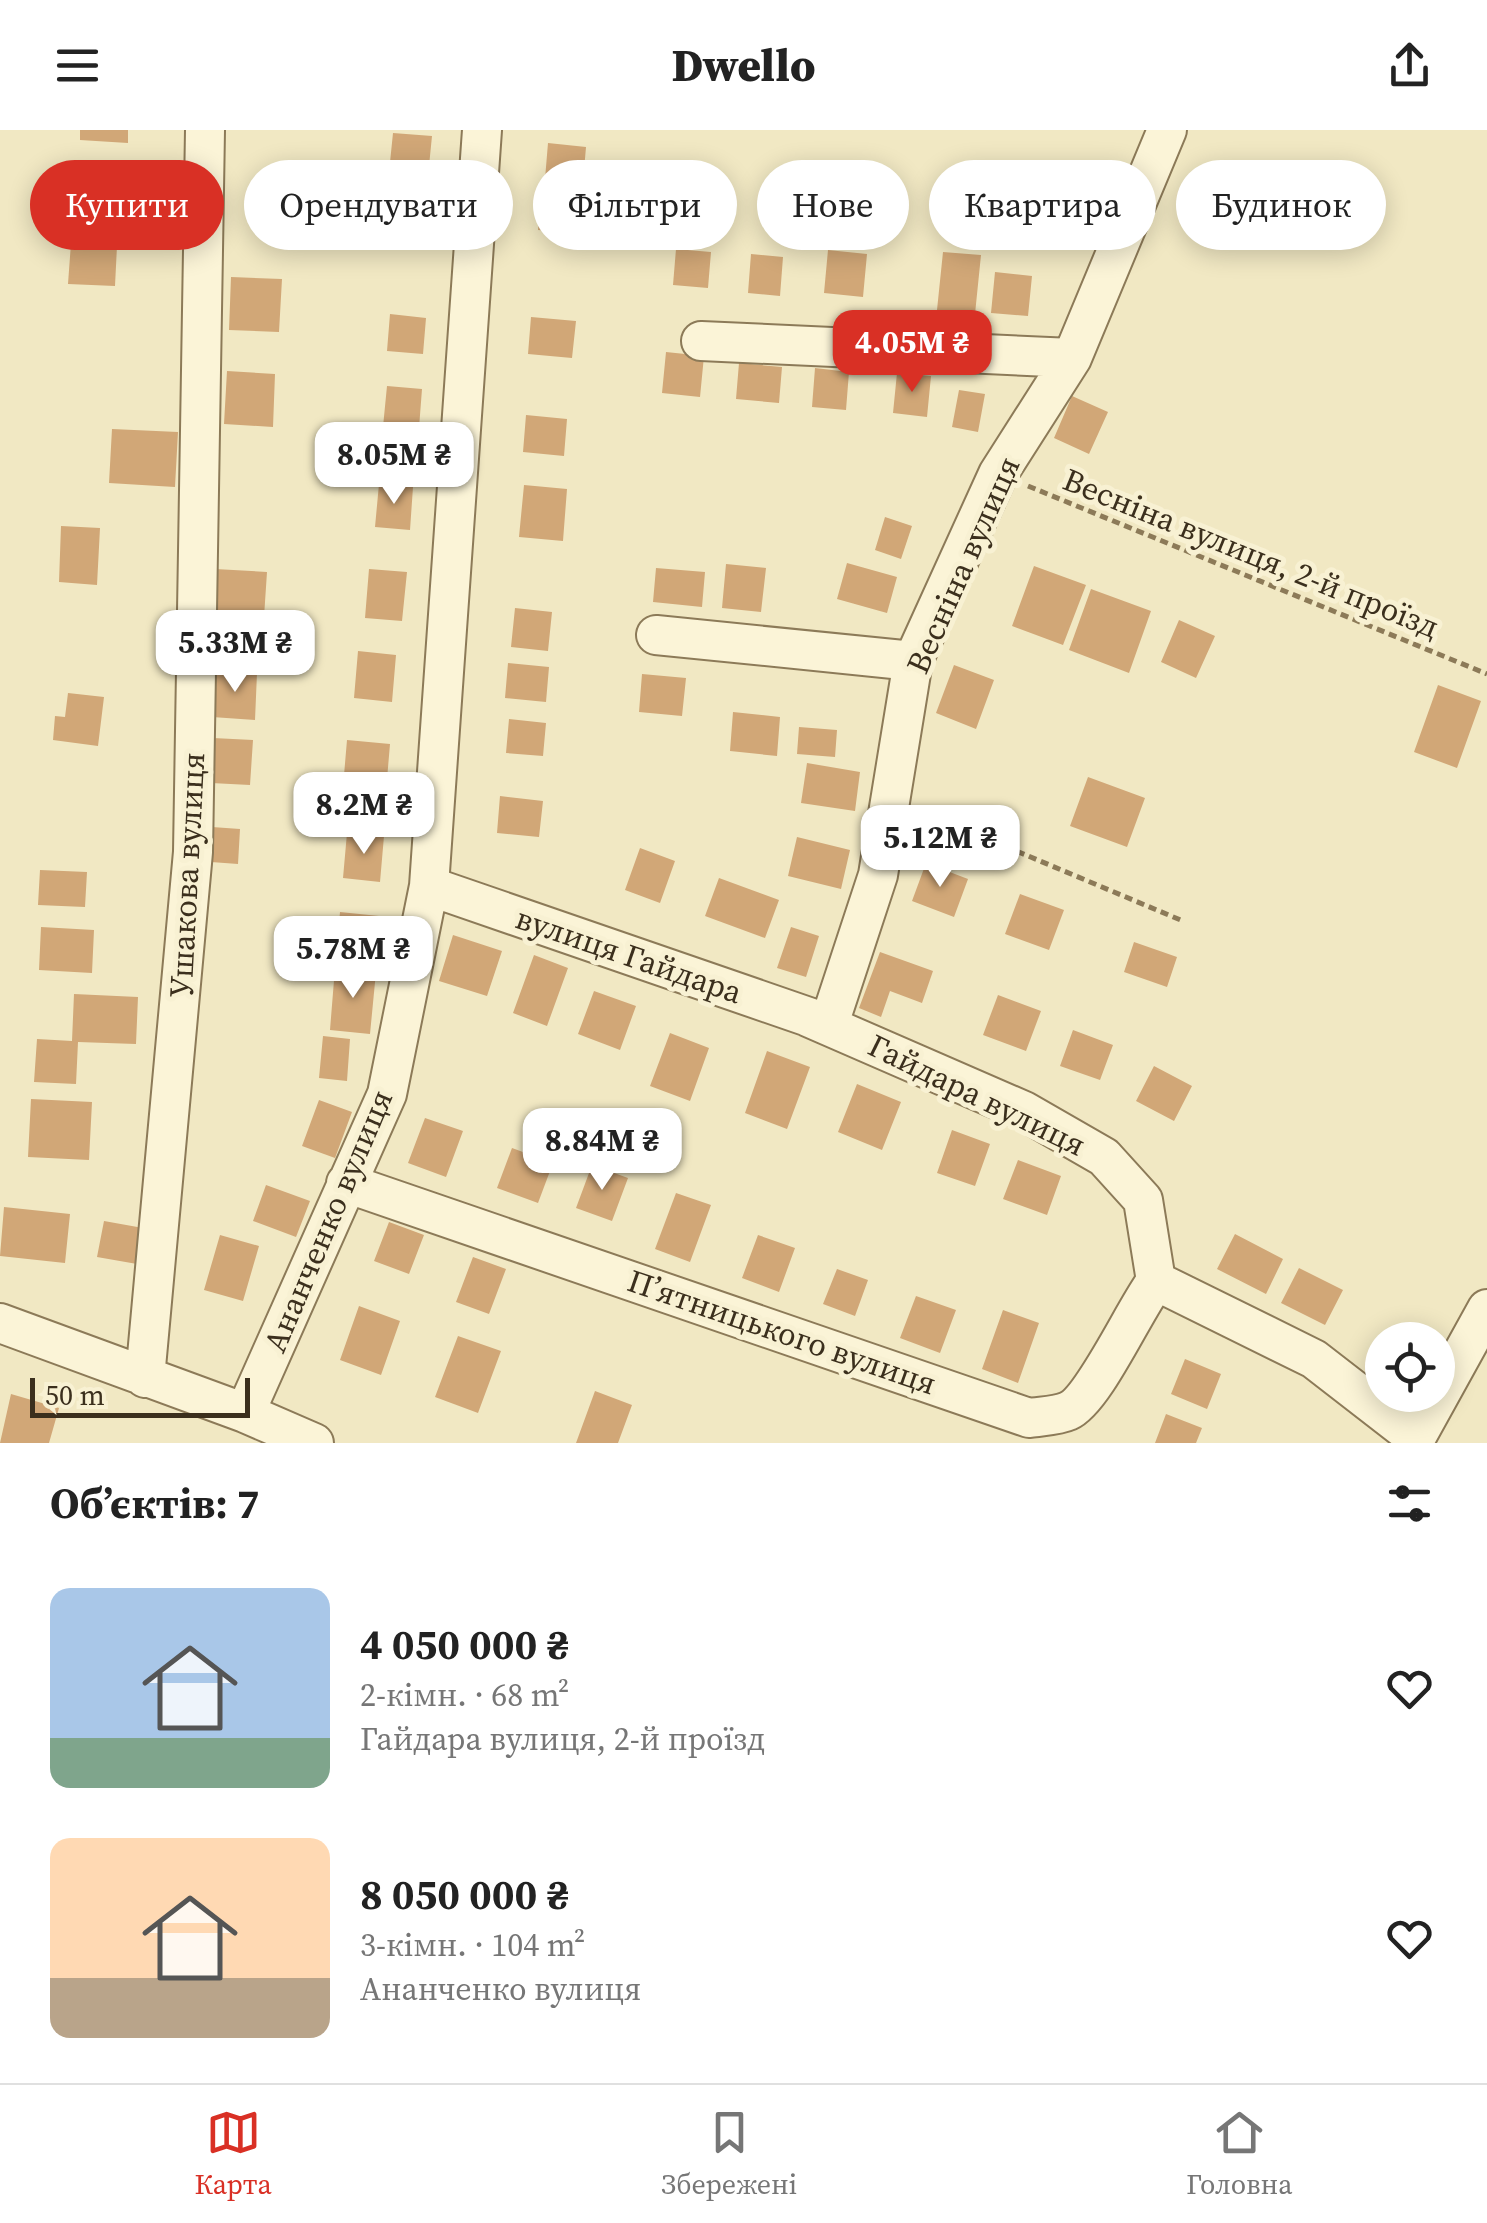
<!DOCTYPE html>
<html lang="uk">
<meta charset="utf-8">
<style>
body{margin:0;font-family:"Source Serif 4",serif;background:#f6f6f6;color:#222;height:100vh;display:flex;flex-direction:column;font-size:38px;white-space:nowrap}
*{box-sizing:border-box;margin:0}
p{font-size:32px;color:#767676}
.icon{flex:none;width:55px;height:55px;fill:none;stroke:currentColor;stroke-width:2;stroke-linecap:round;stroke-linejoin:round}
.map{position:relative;height:1313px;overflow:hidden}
.panel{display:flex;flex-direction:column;background:#fff;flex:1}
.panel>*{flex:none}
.top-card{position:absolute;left:30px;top:30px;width:1428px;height:90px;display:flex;gap:20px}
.controls{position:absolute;left:1365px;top:1192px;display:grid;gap:20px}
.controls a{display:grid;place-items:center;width:90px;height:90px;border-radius:50%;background:#fff;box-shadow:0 5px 25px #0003;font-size:50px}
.scale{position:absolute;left:30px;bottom:25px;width:220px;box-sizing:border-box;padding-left:10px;border:5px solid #3b2f1d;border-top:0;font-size:28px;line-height:35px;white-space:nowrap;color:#3b2f1d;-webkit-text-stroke:8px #f8f1d3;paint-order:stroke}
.price{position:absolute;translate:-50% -85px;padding:0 22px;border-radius:20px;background:#fff;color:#222;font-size:32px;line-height:65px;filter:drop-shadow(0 2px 5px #0008)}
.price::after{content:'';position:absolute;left:50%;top:60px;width:30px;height:22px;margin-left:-15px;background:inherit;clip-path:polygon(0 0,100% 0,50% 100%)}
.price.on{background:#d93025;color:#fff}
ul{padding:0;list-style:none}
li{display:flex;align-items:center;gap:30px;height:250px;padding:0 50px}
li span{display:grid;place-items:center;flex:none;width:280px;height:200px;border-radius:20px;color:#555}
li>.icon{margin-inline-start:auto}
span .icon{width:120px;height:120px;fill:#fffc;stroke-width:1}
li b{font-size:42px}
h2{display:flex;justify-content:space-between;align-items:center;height:120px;padding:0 50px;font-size:42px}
.chip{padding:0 35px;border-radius:45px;background:#fff;box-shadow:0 5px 25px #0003;font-size:35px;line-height:90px}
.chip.on{background:#d93025;color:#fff}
header{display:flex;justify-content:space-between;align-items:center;height:130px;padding:0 50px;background:#fff;font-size:45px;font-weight:800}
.menu{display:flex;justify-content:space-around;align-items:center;height:140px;border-top:2px solid #e0e0e0;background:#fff;font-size:28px;color:#767676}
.menu a{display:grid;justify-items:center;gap:5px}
.menu .on{color:#d93025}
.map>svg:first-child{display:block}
.building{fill:#d1a777}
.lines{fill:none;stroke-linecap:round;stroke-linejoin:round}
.minor-casing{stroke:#8c7a58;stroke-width:42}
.path{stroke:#8c7a58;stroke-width:5;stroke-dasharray:8 5;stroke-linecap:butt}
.minor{stroke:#fbf4d7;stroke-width:38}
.labels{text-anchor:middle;stroke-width:10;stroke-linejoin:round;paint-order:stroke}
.street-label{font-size:32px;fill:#3b2f1d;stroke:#f8f1d3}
</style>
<header><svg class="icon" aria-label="menu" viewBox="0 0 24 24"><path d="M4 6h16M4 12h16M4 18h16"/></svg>Dwello<svg class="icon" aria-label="share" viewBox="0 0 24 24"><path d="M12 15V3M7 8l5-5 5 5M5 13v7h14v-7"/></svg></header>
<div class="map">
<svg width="1487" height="1313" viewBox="0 0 1487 1313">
<rect width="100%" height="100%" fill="#f1e8c3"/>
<path class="building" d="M80,0H128V13L80,10Z
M393,3L432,6L428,46L389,42Z
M548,13L586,17L583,52L545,49Z
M384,48L428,52L422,112L391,109L394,78L381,77Z
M541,61L589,66L585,104L538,100Z
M78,62L125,64L122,107L77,105Z
M71,113L117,116L115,156L68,154Z
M676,119L711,122L708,158L673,155Z
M828,120L867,124L863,167L824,163Z
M943,122L981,125L975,184L937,180Z
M751,124L783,127L780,166L748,163Z
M995,142L1032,146L1028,186L991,183Z
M231,147L282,149L279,202L229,200Z
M390,184L426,188L423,224L387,221Z
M531,187L576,191L572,228L528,224Z
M666,222L704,226L700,267L662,263Z
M739,233L782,237L779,273L736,269Z
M815,238L849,242L846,280L812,277Z
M227,241L275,244L273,297L224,294Z
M897,243L931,246L927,287L893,283Z
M387,256L422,259L418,311L382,307Z
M959,260L985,264L978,302L952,297Z
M1072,266L1108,282L1089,324L1054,308Z
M526,285L567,289L564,326L523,322Z
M112,299L178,302L175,357L109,353Z
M379,354L413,357L410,400L375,397Z
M524,355L567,359L563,411L519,407Z
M885,387L912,396L901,429L875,420Z
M61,396L100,398L97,455L59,452Z
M847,433L897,447L887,483L837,469Z
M726,434L766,438L761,482L722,478Z
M1034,436L1086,455L1063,515L1012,496Z
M656,438L705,442L702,477L653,472Z
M215,439L267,442L264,487L213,484Z
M369,439L407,442L402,491L365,488Z
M1091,459L1151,481L1129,543L1069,520Z
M515,478L552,482L548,521L511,517Z
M1179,490L1215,506L1196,548L1161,532Z
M358,521L396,525L392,572L354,568Z
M508,533L549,537L546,572L505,568Z
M954,535L994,550L976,599L936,583Z
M214,541L257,543L255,590L212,587Z
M642,544L686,548L682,586L639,582Z
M1438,555L1481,571L1457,638L1414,622Z
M68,563L104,567L98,616L53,610L55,586L65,587Z
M733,582L780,587L777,626L730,621Z
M509,589L546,593L543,626L506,623Z
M799,597L837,600L835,627L797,624Z
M213,608L253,610L250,655L211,653Z
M347,610L390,614L386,661L343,657Z
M807,633L860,642L855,681L801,673Z
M1088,647L1145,668L1127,717L1070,696Z
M500,666L543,671L539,707L497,703Z
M212,697L240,699L238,734L211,732Z
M347,703L384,706L380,752L343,748Z
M797,707L850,720L841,759L788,746Z
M640,718L675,731L660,773L625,760Z
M926,733L968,749L954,787L912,771Z
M40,740L87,742L85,777L38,775Z
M719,748L779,770L765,808L705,786Z
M1020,764L1064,780L1049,820L1005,804Z
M340,782L379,786L375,829L336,826Z
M41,797L94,800L92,843L39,840Z
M791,797L819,806L806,847L777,838Z
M453,805L502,821L487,866L439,851Z
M1134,812L1177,827L1167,857L1124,842Z
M880,822L933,841L922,873L890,861L881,887L859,878Z
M534,825L568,838L547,896L513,883Z
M335,838L376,842L370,904L330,900Z
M594,861L636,876L620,920L578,904Z
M74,864L138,867L136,914L78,912L76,954L34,952L37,909L72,911Z
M998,865L1041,881L1026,921L983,905Z
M1073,900L1113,915L1100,950L1060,936Z
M670,903L709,918L690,971L650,956Z
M323,906L350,909L347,951L319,948Z
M767,921L810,937L787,999L745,983Z
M1154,936L1192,956L1174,991L1136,971Z
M857,954L901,972L882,1020L838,1002Z
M31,969L92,972L89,1030L28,1027Z
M319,970L352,982L335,1028L302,1016Z
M425,988L463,1001L446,1047L408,1033Z
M952,1000L990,1014L975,1056L937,1043Z
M512,1018L553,1033L538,1073L497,1058Z
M1018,1030L1061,1046L1047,1085L1003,1069Z
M592,1035L628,1048L612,1091L576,1078Z
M266,1055L310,1071L296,1107L253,1091Z
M676,1063L711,1075L690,1132L655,1119Z
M4,1077L70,1084L65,1133L0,1126Z
M104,1091L143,1098L137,1134L97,1127Z
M389,1092L424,1105L409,1144L374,1131Z
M1235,1104L1283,1129L1266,1164L1217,1139Z
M220,1105L259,1116L243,1171L204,1160Z
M758,1105L795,1118L779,1162L742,1148Z
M473,1127L506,1139L489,1184L456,1172Z
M1299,1138L1343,1160L1325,1195L1281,1173Z
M837,1139L868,1150L855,1186L823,1174Z
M916,1166L956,1180L940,1223L900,1208Z
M359,1176L400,1191L381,1245L340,1230Z
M1003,1180L1039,1193L1018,1253L982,1239Z
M458,1206L501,1221L478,1283L435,1267Z
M1185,1229L1221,1244L1207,1279L1171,1264Z
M595,1261L632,1275L618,1313H576Z
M11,1264L59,1278L49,1313H0Z
M1166,1284L1202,1298L1196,1313H1155Z"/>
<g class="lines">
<defs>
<path id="minor" d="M701,211L1072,228
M656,505L913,531
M429,756L829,894L878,745L913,531L998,344L1072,228L1167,0
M808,887L1024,981L1104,1027L1143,1070L1156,1151L1314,1229L1416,1308
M346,1053L1029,1288C1041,1286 1057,1286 1068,1281C1094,1270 1135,1178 1156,1151
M0,1193L245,1283L314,1313
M145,1248L193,722L205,0
M245,1283L387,964L429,756L482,0
M1413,1313L1487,1179"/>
</defs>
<use href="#minor" class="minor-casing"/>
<path class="path" d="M1028,356L1487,544
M921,681L1183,791"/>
<use href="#minor" class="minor"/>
</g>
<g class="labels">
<g class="street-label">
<text transform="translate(1251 423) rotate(22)" y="11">Весніна вулиця, 2-й проїзд</text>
<text transform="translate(963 435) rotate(-66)" y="11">Весніна вулиця</text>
<text transform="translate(187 745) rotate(-87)" y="11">Ушакова вулиця</text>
<text transform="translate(629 825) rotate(19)" y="11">вулиця Гайдара</text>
<text transform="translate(977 965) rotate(26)" y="11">Гайдара вулиця</text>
<text transform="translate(328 1091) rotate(-67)" y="11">Ананченко вулиця</text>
<text transform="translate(782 1202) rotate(19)" y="11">П’ятницького вулиця</text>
</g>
</g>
</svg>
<div class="controls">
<a><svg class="icon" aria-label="locate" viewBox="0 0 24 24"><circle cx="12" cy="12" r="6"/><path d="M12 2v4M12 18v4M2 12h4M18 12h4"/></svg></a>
</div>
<div class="scale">50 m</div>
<b class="price on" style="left:912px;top:265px">4.05M ₴</b>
<b class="price" style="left:394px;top:377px">8.05M ₴</b>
<b class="price" style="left:235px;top:565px">5.33M ₴</b>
<b class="price" style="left:364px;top:727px">8.2M ₴</b>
<b class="price" style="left:940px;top:760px">5.12M ₴</b>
<b class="price" style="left:353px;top:871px">5.78M ₴</b>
<b class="price" style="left:602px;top:1063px">8.84M ₴</b>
<div class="top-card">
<a class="chip on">Купити</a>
<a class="chip">Орендувати</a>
<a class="chip">Фільтри</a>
<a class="chip">Нове</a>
<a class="chip">Квартира</a>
<a class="chip">Будинок</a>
</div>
</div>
<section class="panel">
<h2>Об’єктів: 7<svg class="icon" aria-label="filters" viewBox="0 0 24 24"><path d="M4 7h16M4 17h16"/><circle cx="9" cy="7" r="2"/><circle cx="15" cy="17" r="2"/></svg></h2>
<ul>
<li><span style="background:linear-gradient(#a9c7e8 75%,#7fa58c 0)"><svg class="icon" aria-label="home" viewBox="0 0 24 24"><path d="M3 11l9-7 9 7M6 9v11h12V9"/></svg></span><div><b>4 050 000 ₴</b><p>2-кімн. · 68 m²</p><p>Гайдара вулиця, 2-й проїзд</p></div><svg class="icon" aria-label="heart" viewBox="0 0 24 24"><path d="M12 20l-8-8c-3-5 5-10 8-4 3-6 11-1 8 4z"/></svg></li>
<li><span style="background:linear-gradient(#ffd9b3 70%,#b9a48a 0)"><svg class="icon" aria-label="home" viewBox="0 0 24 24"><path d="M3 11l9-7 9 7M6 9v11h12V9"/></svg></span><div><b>8 050 000 ₴</b><p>3-кімн. · 104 m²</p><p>Ананченко вулиця</p></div><svg class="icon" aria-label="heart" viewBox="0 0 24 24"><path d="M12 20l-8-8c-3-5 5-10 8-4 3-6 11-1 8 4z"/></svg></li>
</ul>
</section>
<nav class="menu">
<a class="on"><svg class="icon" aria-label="map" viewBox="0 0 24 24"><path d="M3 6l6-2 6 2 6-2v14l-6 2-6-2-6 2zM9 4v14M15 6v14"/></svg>Карта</a>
<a><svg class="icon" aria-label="saved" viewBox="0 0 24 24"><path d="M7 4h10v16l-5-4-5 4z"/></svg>Збережені</a>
<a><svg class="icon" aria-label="home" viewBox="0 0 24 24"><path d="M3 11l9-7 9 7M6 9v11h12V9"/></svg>Головна</a>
</nav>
